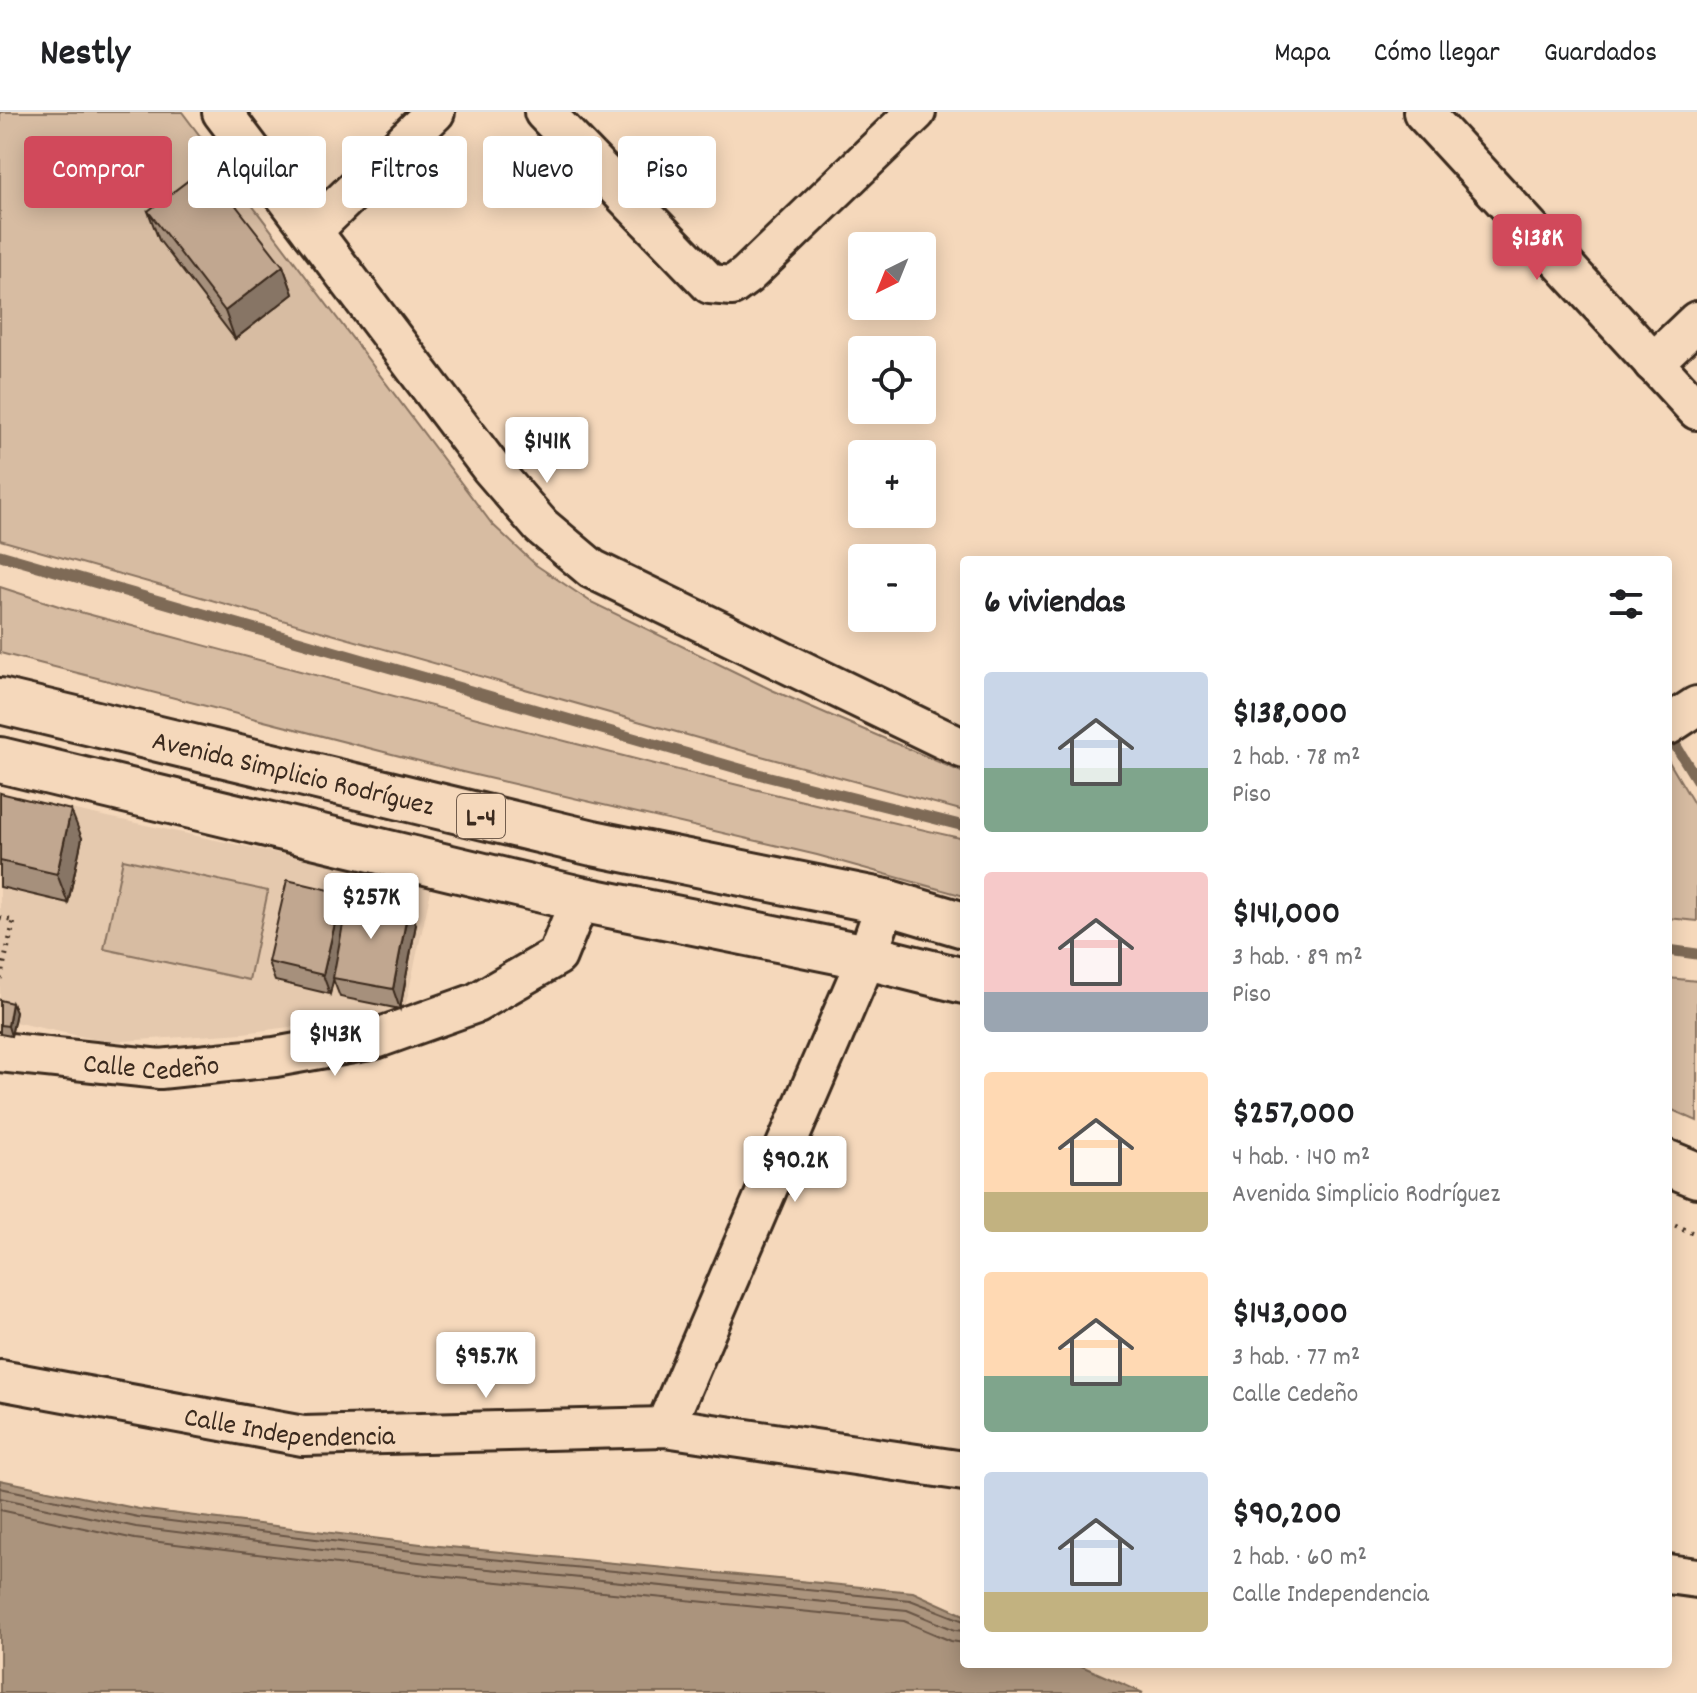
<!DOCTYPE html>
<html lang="es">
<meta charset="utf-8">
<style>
body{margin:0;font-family:Dekko,sans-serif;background:#f6f6f6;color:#202124;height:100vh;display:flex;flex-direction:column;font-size:30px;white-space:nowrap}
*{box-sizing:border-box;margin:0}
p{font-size:26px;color:#757577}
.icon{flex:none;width:44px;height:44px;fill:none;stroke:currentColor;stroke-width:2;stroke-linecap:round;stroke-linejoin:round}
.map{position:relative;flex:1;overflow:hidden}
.panel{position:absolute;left:960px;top:444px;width:712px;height:1112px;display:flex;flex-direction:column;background:#fff;border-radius:8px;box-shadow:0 4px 20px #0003}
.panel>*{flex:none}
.guide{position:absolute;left:24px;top:24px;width:760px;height:72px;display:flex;gap:16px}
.needle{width:52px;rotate:223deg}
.tools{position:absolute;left:848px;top:120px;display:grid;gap:16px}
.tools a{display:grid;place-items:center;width:88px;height:88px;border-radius:8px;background:#fff;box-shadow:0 4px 20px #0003;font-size:40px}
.price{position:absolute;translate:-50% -68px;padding:0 18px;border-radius:8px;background:#fff;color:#222;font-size:26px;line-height:52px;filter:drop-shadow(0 2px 4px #0008)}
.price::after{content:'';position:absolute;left:50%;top:48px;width:24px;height:18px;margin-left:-12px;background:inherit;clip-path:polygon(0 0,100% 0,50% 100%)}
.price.selected{background:#d1495b;color:#fff}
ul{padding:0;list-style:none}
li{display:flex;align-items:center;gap:24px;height:200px;padding:0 24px}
li span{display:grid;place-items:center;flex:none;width:224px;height:160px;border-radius:8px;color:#555}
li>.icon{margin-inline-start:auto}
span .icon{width:96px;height:96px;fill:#fffc;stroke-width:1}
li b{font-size:34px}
h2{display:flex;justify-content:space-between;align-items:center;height:96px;padding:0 24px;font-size:34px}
.chip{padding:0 28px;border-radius:8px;background:#fff;box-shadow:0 4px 20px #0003;font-size:28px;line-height:72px}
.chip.selected{background:#d1495b;color:#fff}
header{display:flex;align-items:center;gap:48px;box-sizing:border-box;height:112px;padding:0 40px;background:#fff;border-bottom:2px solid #e0e0e0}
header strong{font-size:38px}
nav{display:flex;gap:44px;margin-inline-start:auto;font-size:28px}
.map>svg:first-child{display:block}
.built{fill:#e5c9ae}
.green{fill:#d7bca2;stroke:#897360;stroke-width:2}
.water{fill:#ab947d;stroke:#7e6a57;stroke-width:2}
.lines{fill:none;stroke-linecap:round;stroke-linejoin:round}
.shore{stroke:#685444;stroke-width:2}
.stream{stroke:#7e6a57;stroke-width:11}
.minor-casing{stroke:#3b2a1e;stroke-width:44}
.primary-casing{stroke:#3b2a1e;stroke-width:50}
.path{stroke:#3b2a1e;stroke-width:5;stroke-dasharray:2 6;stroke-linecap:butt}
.minor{stroke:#f5d8bb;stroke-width:38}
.primary{stroke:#f5d8bb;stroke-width:44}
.wall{fill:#a6907c;stroke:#3b2a1e;stroke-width:2}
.shaded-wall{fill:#877565;stroke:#3b2a1e;stroke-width:2}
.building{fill:#c1a790;stroke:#3b2a1e;stroke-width:2}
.labels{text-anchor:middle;stroke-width:6;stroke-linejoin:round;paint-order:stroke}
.shield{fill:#f5d8bb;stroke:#735e4d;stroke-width:2}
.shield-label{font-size:26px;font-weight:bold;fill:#3b2a1e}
.street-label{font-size:28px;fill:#3b2a1e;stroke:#f5d8bb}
</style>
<header>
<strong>Nestly</strong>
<nav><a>Mapa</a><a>Cómo llegar</a><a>Guardados</a></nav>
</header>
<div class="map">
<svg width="1697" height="1581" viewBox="0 0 1697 1581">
<rect width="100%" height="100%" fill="#f5d8bb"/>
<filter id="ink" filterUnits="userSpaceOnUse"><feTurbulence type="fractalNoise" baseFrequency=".0125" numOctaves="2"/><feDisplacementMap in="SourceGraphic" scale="16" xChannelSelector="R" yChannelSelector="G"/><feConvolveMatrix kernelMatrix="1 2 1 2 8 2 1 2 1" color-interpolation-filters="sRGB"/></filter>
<g filter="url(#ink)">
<path class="built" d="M0,682L432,774L404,900L243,921L107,930L0,907Z"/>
<path class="green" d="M0,0H182L492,412L536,453L591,490L772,578L964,661V699L761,644L0,428Z
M0,475L65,496C364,576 662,658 964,727V784L817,743L458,659L0,541Z
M1668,648L1697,697V809L1668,806Z
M123,747L268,779L249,868L104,837Z
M1668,866L1697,869V1009L1668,996Z"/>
<path class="water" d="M0,1368L139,1397L429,1433L913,1480L964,1503V1552H1077L1143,1581H0Z"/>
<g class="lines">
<path class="shore" d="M0,1376L138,1405L429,1441L910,1488L964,1509
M0,1386L136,1415L427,1451L907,1498L955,1518L964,1519
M0,1398L135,1427L426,1463L904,1509L951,1529L964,1531"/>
<path class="stream" d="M0,443L754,661L964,714
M1668,621L1697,668
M1668,838L1697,842"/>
<defs>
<g id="minor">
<path d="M222,0L491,356L541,414L592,457L964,637"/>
<path d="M544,0L710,172L732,174L747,163L916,0"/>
<path d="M1423,0L1697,298"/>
<path d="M312,119L435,0"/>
<path d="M1653,251L1697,209"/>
<path d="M1668,613L1697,594"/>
<path id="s1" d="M0,940L160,957L275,945L375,927L476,891L557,844L580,787"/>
<path id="s2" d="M0,1268L303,1324L665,1315L964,1359"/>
<path d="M665,1315L867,845L886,790"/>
<path d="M1668,1462L1697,1466"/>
</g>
<g id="primary">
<path id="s3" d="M0,589L593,731L886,790L964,813"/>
<path d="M0,648L580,787L867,845L964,869"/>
<path d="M1668,1051L1697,1063"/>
</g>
</defs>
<use href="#minor" class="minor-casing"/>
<use href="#primary" class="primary-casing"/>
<path class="path" d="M0,806L14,809L0,867
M1668,1110L1697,1123"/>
<use href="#minor" class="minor"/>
<use href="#primary" class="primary"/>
</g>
<path class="wall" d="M148,99L283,154L293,182L235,227L159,128Z
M0,681L82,726L68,791L0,775Z
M342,781L346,792L416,812L400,897L340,885L333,867L330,882L275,869L268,850Z
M0,888L16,900L11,924L0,922Z"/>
<path class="shaded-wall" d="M283,154L293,182L235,227L225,199Z
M71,698L82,726L68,791L57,762Z
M342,781L349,800L330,882L323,863Z
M409,793L416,812L400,897L393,877Z
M12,891L16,900L11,924L8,914Z"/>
<path class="building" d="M206,55L283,154L225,199L148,99Z
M0,681L71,698L57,762L0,749Z
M287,768L342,781L323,863L268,850Z
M349,780L409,793L393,877L333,866Z
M0,888L12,891L8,914L0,913Z"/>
</g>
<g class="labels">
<rect class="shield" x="457" y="682" width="48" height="44" rx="6"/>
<g class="shield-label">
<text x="481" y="713">L-4</text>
</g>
<g class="street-label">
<text dy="10" stroke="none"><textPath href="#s3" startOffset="302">Avenida Simplicio Rodríguez</textPath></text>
<text dy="10" stroke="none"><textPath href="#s1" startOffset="152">Calle Cedeño</textPath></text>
<text dy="10" stroke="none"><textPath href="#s2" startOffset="294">Calle Independencia</textPath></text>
</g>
</g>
</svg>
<div class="tools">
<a><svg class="needle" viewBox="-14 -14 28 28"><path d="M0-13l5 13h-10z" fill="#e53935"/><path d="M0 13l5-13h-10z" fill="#757577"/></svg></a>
<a><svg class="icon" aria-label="locate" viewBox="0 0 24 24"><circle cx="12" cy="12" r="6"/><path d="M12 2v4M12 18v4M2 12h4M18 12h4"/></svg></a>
<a>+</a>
<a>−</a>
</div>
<b class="price selected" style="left:1537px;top:170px">$138K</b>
<b class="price" style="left:547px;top:373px">$141K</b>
<b class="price" style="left:371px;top:829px">$257K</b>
<b class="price" style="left:335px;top:966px">$143K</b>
<b class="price" style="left:795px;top:1092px">$90.2K</b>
<b class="price" style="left:486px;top:1288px">$95.7K</b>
<div class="guide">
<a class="chip selected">Comprar</a>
<a class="chip">Alquilar</a>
<a class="chip">Filtros</a>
<a class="chip">Nuevo</a>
<a class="chip">Piso</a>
</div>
<section class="panel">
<h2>6 viviendas<svg class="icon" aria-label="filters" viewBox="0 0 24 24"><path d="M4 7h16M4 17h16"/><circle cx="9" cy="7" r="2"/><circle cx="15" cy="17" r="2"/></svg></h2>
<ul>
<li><span style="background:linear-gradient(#c9d6e8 60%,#7fa58c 0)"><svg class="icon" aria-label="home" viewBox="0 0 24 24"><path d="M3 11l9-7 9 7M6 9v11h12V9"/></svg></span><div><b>$138,000</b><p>2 hab. · 78 m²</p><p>Piso</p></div></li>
<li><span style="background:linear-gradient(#f6c9c9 75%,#9aa5b1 0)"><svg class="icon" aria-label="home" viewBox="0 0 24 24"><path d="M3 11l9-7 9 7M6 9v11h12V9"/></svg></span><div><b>$141,000</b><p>3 hab. · 89 m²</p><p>Piso</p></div></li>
<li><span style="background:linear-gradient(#ffd9b3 75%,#c2b280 0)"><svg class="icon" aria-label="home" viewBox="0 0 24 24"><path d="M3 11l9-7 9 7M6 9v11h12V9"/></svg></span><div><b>$257,000</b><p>4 hab. · 140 m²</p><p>Avenida Simplicio Rodríguez</p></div></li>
<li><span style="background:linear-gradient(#ffd9b3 65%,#7fa58c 0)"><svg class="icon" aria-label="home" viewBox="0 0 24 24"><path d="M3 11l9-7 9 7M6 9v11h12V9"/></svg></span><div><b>$143,000</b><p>3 hab. · 77 m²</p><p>Calle Cedeño</p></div></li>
<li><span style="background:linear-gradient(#c9d6e8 75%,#c2b280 0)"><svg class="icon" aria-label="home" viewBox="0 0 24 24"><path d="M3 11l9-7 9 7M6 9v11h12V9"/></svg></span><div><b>$90,200</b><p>2 hab. · 60 m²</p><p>Calle Independencia</p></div></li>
</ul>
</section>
</div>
